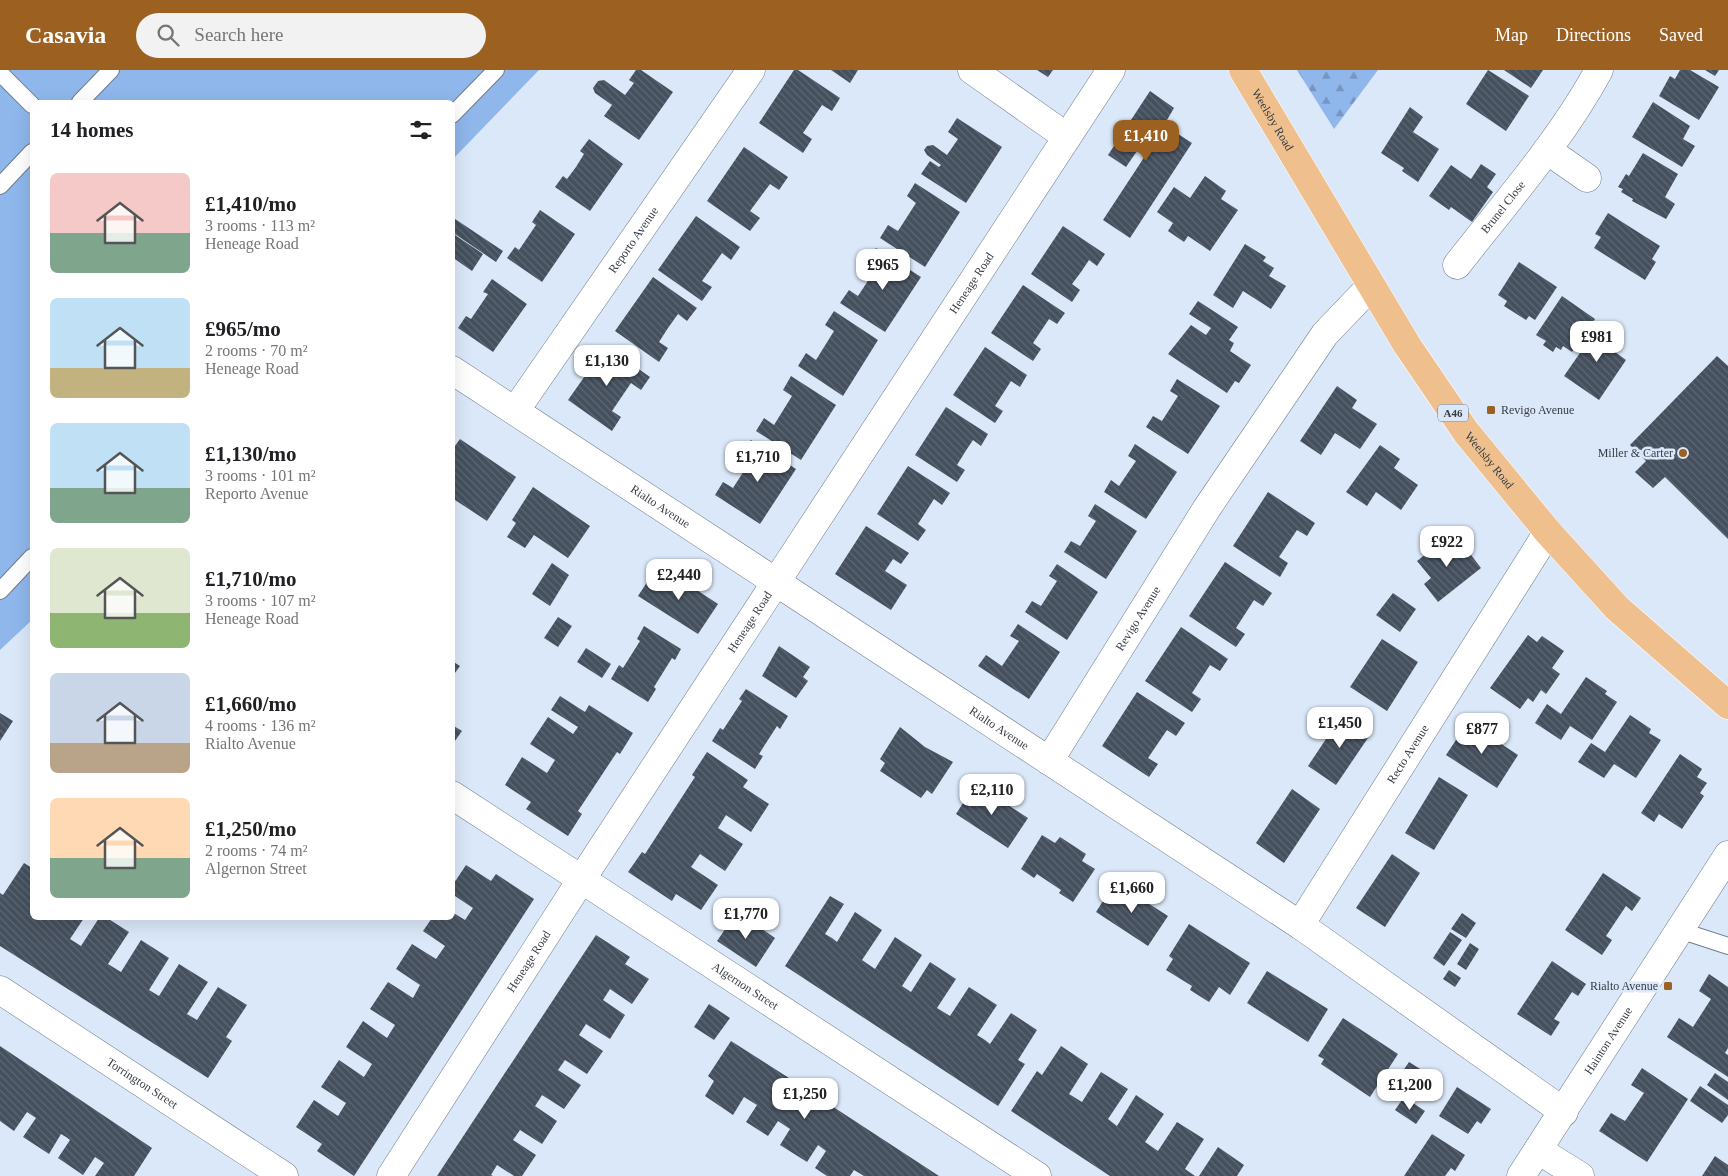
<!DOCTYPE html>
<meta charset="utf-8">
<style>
body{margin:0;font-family:Georgia,serif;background:#f2f2f2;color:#202124;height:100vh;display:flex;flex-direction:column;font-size:19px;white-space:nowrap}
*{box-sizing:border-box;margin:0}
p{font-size:16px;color:#757577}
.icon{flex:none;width:28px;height:28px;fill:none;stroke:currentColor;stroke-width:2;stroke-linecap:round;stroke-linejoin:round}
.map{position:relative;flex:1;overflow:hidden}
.side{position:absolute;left:30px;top:30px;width:425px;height:820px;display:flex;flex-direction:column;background:#fff;border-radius:8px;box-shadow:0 5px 20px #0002}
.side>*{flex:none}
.price{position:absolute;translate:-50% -42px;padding:0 11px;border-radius:10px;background:#fff;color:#222;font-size:16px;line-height:32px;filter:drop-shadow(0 1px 2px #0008)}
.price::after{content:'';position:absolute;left:50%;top:30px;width:15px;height:11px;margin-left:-8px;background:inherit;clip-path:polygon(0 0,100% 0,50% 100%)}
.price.selected{background:#9c6121;color:#fff}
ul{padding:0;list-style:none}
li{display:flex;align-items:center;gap:15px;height:125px;padding:0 20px}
li span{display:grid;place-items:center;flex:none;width:140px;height:100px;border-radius:8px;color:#555}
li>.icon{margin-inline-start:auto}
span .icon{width:60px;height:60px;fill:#fffc;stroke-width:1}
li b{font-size:21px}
h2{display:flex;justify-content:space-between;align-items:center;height:60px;padding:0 20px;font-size:21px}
header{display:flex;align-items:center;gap:30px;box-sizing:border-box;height:70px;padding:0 25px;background:#9c6121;color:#fff}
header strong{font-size:24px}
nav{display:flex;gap:28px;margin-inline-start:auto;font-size:18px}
.search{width:350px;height:45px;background:#f2f2f2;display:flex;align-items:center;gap:12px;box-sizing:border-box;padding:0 18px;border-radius:28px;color:#757577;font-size:19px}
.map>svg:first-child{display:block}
.green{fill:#8fb7ec}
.forest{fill:url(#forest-firs)}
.building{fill:url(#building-back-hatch)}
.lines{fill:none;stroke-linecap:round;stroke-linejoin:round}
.service-casing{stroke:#717c8c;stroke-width:18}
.minor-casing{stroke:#717c8c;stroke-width:29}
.secondary-casing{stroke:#717c8c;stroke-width:29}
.primary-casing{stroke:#fff;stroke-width:29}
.service{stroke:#fff;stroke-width:16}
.minor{stroke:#fff;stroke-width:28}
.secondary{stroke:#fff;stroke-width:28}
.primary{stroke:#efc08e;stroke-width:28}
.poi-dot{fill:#9c6121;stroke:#dbe8f9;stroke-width:2}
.labels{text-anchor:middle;stroke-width:5;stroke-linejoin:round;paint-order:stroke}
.shield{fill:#dbe8f9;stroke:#68707a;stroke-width:1}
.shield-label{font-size:11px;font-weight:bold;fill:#373c43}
.street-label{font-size:12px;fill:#373c43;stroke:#dbe8f9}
.poi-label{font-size:12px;fill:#373c43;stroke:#dbe8f9;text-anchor:end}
</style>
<header>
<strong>Casavia</strong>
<div class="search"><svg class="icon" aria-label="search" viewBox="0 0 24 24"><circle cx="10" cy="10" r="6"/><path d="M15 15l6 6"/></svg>Search here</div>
<nav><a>Map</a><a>Directions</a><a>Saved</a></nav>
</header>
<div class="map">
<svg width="1728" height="1106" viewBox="0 0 1728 1106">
<defs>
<pattern id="forest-firs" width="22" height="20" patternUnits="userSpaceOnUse" patternTransform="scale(1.25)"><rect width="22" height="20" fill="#8fb7ec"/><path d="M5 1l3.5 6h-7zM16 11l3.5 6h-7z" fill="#7696c1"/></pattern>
<pattern id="building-back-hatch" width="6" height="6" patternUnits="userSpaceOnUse" patternTransform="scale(1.25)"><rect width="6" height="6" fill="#45505e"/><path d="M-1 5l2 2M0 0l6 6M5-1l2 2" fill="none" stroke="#5e6773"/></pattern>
</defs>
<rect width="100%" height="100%" fill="#dbe8f9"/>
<path class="green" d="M0,0H539L453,89L452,32H32V550L0,580Z"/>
<path class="forest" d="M1297,0H1378L1334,59Z"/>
<path class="building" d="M636,0H641L673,22L639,70L604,46L612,35L595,23L593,18L598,11L604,10L625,25L634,13L629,10Z
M794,0H798L840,28L832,41L822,35L803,63L812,69L803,83L759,53Z
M831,0H858L850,13Z
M1037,0H1053L1048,7Z
M1488,0L1529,26L1506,61L1466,34Z
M1504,0H1543L1531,18Z
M1680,0H1690L1719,17L1699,50L1659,26L1670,6L1675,9Z
M1705,0H1719L1715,6Z
M1150,21L1174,38L1167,50L1178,57L1175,62L1192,73L1130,168L1103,150L1145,86L1137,81L1126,97L1108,85Z
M1653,32L1690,56L1683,69L1695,76L1682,97L1632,67Z
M1410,37L1423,47L1413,62L1439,79L1418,112L1402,101L1404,98L1381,83Z
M957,48L1002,77L966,133L921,104L930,91L939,97L941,95L927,85L924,80L927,76L933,75L947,85L958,69L948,62Z
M589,69L623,94L590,141L555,117L563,106L567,109L576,97L584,84L580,81Z
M744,77L788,107L779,120L770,114L750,141L760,148L750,161L707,131Z
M1643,83L1678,104L1665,127L1675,134L1666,149L1632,131L1633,129L1621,122L1623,119L1618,117L1626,104L1629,106Z
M1481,94L1496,104L1487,117L1493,122L1472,152L1451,137L1449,140L1429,126L1451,95L1471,109Z
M1205,106L1226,121L1221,129L1238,140L1210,181L1188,166L1184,172L1168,161L1173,153L1157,142L1174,117L1190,128Z
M915,113L960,142L925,197L880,168L888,155L898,161L916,133L907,126Z
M540,140L575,164L542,212L507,188L515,177L519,180L536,155L532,152Z
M1608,143L1660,176L1652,189L1656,192L1645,210L1594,178L1601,167L1595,164Z
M696,146L740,177L731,190L722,183L702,211L712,217L702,231L658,200Z
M452,147L503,181L496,192L452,162Z
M1063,156L1105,184L1097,196L1089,190L1081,202L1072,214L1080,220L1072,232L1031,204Z
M455,165L483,184L472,201L452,187V168Z
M1245,174L1266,187L1263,191L1274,198L1269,206L1286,216L1271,239L1243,221L1233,238L1213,225Z
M876,178L921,207L885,262L840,233L849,220L858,226L877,197L867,191Z
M1519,192L1557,217L1535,250L1529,246L1526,250L1504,236L1507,231L1498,225Z
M653,207L697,238L687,251L678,244L668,258L659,272L668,278L659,292L615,261Z
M492,209L527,234L493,282L458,258L466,246L471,249L488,224L483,222Z
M1023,215L1065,243L1057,254L1049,249L1033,273L1041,279L1033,291L991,263Z
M1562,226L1595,249L1572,282L1563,276L1561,280L1556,277L1553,282L1543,275L1546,271L1536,265Z
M1198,231L1238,257L1229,270L1234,273L1230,281L1251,295L1239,313L1235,311L1227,323L1168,284L1191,255L1206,265L1211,258L1189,244Z
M834,241L878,270L843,326L798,296L806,283L816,290L834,261L825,255Z
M1600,254L1624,270L1615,282L1626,290L1599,330L1564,306Z
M606,276L650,307L641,320L631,313L612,341L621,347L612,361L568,330Z
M985,277L1027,305L1020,317L1011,311L995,336L1003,341L995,353L953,325Z
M1717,286L1728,296V469L1665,407L1653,418L1635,402L1646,391L1630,375Z
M791,306L836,335L801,390L756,361L764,348L774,355L792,326L783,320Z
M1177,309L1220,336L1188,384L1146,357L1153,346L1162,351L1178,326L1170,321Z
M1337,316L1357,330L1352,338L1377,354L1360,379L1335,363L1321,385L1300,371Z
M946,337L988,364L981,376L973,370L965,382L957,395L965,400L957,412L915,385Z
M460,369L516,407L487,451L452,428V380Z
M751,370L796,399L760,454L715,425L723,412L733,418L751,390L742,384Z
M1135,374L1177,402L1146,449L1104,422L1111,410L1119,416L1136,391L1128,386Z
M1380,375L1400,389L1394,398L1418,415L1401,440L1376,422L1367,436L1346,422Z
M908,396L950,423L942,435L934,429L918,454L926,460L918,471L877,444Z
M533,417L590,456L568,488L534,465L525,478L507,467L516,453L512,450Z
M1268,422L1315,453L1307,466L1297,460L1279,487L1288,493L1280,507L1233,476Z
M1095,434L1137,461L1106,509L1064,482L1071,471L1080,476L1096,451L1088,446Z
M866,456L909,483L901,494L893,489L885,501L907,515L891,540L835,504Z
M1447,467L1459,482L1465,477L1481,498L1438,532L1424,514L1431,508L1417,491Z
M1225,492L1272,523L1263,536L1254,530L1236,558L1245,564L1236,577L1189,546Z
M552,493L569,505L550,536L532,524Z
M1057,494L1098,522L1067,570L1025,542L1032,531L1041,536L1057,511L1049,506Z
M655,500L671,511L674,505L718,534L698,564L638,526Z
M1393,523L1416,539L1400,562L1376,545Z
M558,547L572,556L558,577L544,568Z
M1018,554L1060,582L1029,629L978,596L986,585L1002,596L1019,571L1010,566Z
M644,556L681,579L675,590L672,588L654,617L656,619L648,632L611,609L619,595L623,598L640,571L637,569Z
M1181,557L1228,589L1220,601L1210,595L1192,623L1201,629L1192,642L1145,611Z
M1528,565L1537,572L1542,566L1564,581L1552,598L1560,604L1546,624L1541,620L1533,632L1528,628L1520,639L1490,618Z
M1382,569L1418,592L1387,641L1350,617Z
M779,576L810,597L803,607L808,611L796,628L762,606Z
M586,578L611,594L602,608L577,592Z
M452,591L460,596L452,607Z
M1586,607L1607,621L1605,624L1617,632L1592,670L1570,656L1561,670L1535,653L1547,634L1561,644Z
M746,619L788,646L780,659L777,656L759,684L763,686L755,699L712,671L720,658L723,660L742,631L739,629Z
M1137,622L1185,653L1176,666L1167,660L1148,688L1158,694L1149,707L1102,676Z
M560,626L585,642L589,635L633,663L620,684L617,682L578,741L582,744L568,766L526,739L531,732L505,715L522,687L547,703L555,690L530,674L548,647L573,664L578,657L551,640Z
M1344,642L1372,662L1336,715L1308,696Z
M0,643L13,651L0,671Z
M1630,645L1651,659L1649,663L1661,670L1636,708L1614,694L1604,708L1578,692L1591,673L1605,682Z
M1468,652L1518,685L1497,718L1446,685Z
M452,655L462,661L452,675Z
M900,657L925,677L953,692L932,724L927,720L921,728L880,701L885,693L880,689Z
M707,682L748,710L743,717L769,734L751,762L726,745L718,758L743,774L725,801L700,784L691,797L718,815L701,840L676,824L672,831L628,802L642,782L645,784L695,707L692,705Z
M1680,684L1702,699L1697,707L1707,713L1700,723L1704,726L1682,759L1659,744L1654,752L1641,743Z
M1439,707L1468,725L1434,780L1405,763Z
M975,714L1028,748L1008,778L956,744Z
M1292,719L1320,739L1284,793L1256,773Z
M1042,765L1055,773L1060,767L1086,784L1082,791L1095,799L1073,832L1059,823L1061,820L1037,804L1034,808L1021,799Z
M1392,784L1420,803L1385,857L1356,838Z
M24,793L32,798V848L42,850L43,848H84L70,869L81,876L99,848H107L129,862L108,894L121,902L141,870L169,888L149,920L159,926L179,894L208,912L187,944L197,950L218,917L247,935L226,967L232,971L208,1008L0,876V823L3,825Z
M466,795L491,811L496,804L534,829L354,1106L317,1081L322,1074L296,1057L314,1030L338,1046L346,1033L321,1017L339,990L364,1007L372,994L346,977L363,951L387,968L395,955L370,939L388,912L413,928L420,915L396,899L412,874L436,889L445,876L423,861L432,848H452V842L465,850L473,838L452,824V816Z
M1603,803L1641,828L1632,841L1626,836L1606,866L1612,870L1602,885L1565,860Z
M1115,812L1168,846L1148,876L1096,842Z
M830,826L844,834L825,864L832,868L837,872L855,842L882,860L862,890L875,899L895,867L922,885L902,916L911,922L930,892L956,909L937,938L950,946L969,917L997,935L977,965L985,970L990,974L1011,943L1037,960L1018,990L1025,994L998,1036L785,896Z
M737,842L775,868L756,897L717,871Z
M1462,843L1476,853L1466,868L1451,859Z
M1189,854L1250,893L1230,925L1219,917L1209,932L1190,920L1192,916L1166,900L1173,889L1169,886Z
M1450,862L1462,870L1444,896L1433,888Z
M596,865L630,887L625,894L649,909L632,934L610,919L603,930L625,945L610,969L586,954L579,965L603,981L587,1004L565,990L558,1000L581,1015L564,1039L542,1025L539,1030L535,1036L557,1051L542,1074L520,1060L513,1070L536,1085L522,1106H514L497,1095L491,1105L493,1106H437Z
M1470,873L1479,879L1466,900L1457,894Z
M1552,891L1586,914L1578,926L1572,922L1554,949L1560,952L1551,966L1517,944Z
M1449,900L1461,908L1455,917L1443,909Z
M1267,901L1328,939L1308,972L1247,933Z
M1709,904L1728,917V978L1725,983L1728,985V1007L1667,967L1679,948L1693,957L1711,929L1699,921Z
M709,934L730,948L714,970L694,957Z
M1343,948L1398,984L1370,1027L1321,994L1324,989L1318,986Z
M731,971L789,1008L939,1106H864L854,1100L850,1106H827L815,1098L826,1081L818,1075L807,1092L780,1075L790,1059L778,1051L768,1066L746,1052L757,1035L744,1027L733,1045L705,1026L714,1011L708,1006Z
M0,976L152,1078L134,1106H95L104,1093L95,1087L83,1105L58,1088L70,1070L66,1067L61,1064L49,1084L23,1067L36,1048L27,1042L14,1061L0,1051Z
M1061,976L1088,994L1069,1024L1082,1032L1101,1002L1128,1019L1108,1049L1117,1056L1136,1025L1164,1044L1145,1072L1158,1081L1177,1052L1204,1069L1185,1099L1195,1106H1110L1011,1041L1037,1001L1042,1005Z
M1409,992L1422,1000L1407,1022L1394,1014Z
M1642,998L1688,1029L1647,1092L1599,1061L1611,1043L1625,1051L1644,1023L1631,1015Z
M1715,1003L1728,1012V1030L1707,1015Z
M1700,1016L1728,1035V1045L1722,1053L1690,1031Z
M1457,1017L1491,1039L1481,1054L1477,1051L1468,1064L1439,1046Z
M1404,1027L1425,1041L1416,1054L1395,1040Z
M1432,1064L1465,1085L1455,1101L1451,1098L1445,1106H1404Z
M1218,1077L1244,1095L1237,1106H1199Z
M1715,1086L1728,1095V1106H1702Z"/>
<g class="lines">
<defs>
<path id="service" d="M0,3L32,35
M80,32L111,0
M452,45L496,0
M0,116L32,82
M0,521L32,487
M1679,860L1728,876"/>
<g id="minor">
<path d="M972,0L1067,67"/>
<path d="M1547,80L1587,108"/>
<path id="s1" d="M1457,195C1506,132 1561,70 1599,0"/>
<path id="s2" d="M452,300L1300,855L1564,1042"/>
<path id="s3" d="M515,341L751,0"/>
<path id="s4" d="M1049,691L1207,438L1325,264L1371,216"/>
<path id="s5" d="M452,725L1037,1106"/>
<path id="s6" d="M1300,855L1548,462"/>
<path id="s7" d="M0,920L284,1106"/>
<path d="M1538,1080L1580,1106"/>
<path id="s8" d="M391,1106L581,810L1111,0"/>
</g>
<g id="secondary">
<path id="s9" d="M1521,1106L1728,785"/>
</g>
<g id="primary">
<path id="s10" d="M1243,0L1407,275L1466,362L1548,462L1617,538L1728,635"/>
</g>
</defs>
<use href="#service" class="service-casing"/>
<use href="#minor" class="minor-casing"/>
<use href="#secondary" class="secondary-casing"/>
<use href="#primary" class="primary-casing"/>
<use href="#service" class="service"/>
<use href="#minor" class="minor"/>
<use href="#secondary" class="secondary"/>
<use href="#primary" class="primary"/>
</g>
<g class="poi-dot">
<rect x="1486" y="335" width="10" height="10" rx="2.5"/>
<circle cx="1683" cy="383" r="5"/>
<rect x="1663" y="911" width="10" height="10" rx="2.5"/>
</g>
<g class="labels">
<rect class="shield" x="1438" y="334.5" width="30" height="17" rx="4"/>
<g class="shield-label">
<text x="1453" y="347">A46</text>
</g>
<g class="street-label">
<text dy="4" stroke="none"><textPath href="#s10" startOffset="58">Weelsby Road</textPath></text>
<text dy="4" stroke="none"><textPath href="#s1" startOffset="74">Brunel Close</textPath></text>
<text dy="4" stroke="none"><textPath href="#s3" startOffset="208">Reporto Avenue</textPath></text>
<text dy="4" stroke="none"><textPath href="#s8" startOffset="1065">Heneage Road</textPath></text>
<text dy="4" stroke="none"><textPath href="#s10" startOffset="462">Weelsby Road</textPath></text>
<text dy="4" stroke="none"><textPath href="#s2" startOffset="249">Rialto Avenue</textPath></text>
<text dy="4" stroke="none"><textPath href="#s4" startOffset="168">Revigo Avenue</textPath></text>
<text dy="4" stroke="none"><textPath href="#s8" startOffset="660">Heneage Road</textPath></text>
<text dy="4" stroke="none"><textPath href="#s2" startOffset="654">Rialto Avenue</textPath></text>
<text dy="4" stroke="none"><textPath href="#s6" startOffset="202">Recto Avenue</textPath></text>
<text dy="4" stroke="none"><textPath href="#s8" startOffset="255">Heneage Road</textPath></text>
<text dy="4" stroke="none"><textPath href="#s5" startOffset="350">Algernon Street</textPath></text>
<text dy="4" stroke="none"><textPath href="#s9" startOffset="161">Hainton Avenue</textPath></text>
<text dy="4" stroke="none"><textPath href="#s7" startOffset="170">Torrington Street</textPath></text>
</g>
<g class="poi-label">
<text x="1501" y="344" text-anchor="start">Revigo Avenue</text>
<text x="1673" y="387">Miller &amp; Carter</text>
<text x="1658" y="920">Rialto Avenue</text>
</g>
</g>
</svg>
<b class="price selected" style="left:1146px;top:92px">£1,410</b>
<b class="price" style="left:883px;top:221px">£965</b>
<b class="price" style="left:1597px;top:293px">£981</b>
<b class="price" style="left:607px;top:317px">£1,130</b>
<b class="price" style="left:758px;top:413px">£1,710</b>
<b class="price" style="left:1447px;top:498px">£922</b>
<b class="price" style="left:679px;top:531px">£2,440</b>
<b class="price" style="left:1340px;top:679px">£1,450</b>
<b class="price" style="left:1482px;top:685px">£877</b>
<b class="price" style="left:992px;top:746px">£2,110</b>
<b class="price" style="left:1132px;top:844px">£1,660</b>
<b class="price" style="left:746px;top:870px">£1,770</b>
<b class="price" style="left:1410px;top:1041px">£1,200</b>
<b class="price" style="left:805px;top:1050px">£1,250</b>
<section class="side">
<h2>14 homes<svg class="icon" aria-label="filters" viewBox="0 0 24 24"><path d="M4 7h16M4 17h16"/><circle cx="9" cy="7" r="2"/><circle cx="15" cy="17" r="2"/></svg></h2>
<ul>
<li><span style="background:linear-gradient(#f6c9c9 60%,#7fa58c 0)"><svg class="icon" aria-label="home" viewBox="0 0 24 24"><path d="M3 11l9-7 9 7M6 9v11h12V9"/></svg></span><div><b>£1,410/mo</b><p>3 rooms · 113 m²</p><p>Heneage Road</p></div></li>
<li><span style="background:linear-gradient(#bfe0f5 70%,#c2b280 0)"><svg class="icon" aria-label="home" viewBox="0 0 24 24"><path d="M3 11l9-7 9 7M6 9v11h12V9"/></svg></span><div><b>£965/mo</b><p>2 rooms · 70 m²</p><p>Heneage Road</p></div></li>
<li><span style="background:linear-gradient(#bfe0f5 65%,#7fa58c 0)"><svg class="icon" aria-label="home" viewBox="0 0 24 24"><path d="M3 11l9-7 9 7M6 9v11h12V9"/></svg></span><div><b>£1,130/mo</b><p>3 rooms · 101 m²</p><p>Reporto Avenue</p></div></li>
<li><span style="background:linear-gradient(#dfe7d0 65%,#8fb573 0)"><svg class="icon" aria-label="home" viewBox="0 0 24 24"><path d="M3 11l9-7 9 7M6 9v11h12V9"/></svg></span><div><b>£1,710/mo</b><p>3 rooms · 107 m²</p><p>Heneage Road</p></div></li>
<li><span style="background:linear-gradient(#c9d6e8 70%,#b9a48a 0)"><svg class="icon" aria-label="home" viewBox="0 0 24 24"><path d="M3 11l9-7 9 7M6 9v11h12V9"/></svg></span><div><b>£1,660/mo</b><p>4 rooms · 136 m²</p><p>Rialto Avenue</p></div></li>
<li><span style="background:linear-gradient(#ffd9b3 60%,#7fa58c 0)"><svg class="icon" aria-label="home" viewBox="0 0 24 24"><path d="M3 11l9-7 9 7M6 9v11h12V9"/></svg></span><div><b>£1,250/mo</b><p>2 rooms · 74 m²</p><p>Algernon Street</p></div></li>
</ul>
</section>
</div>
